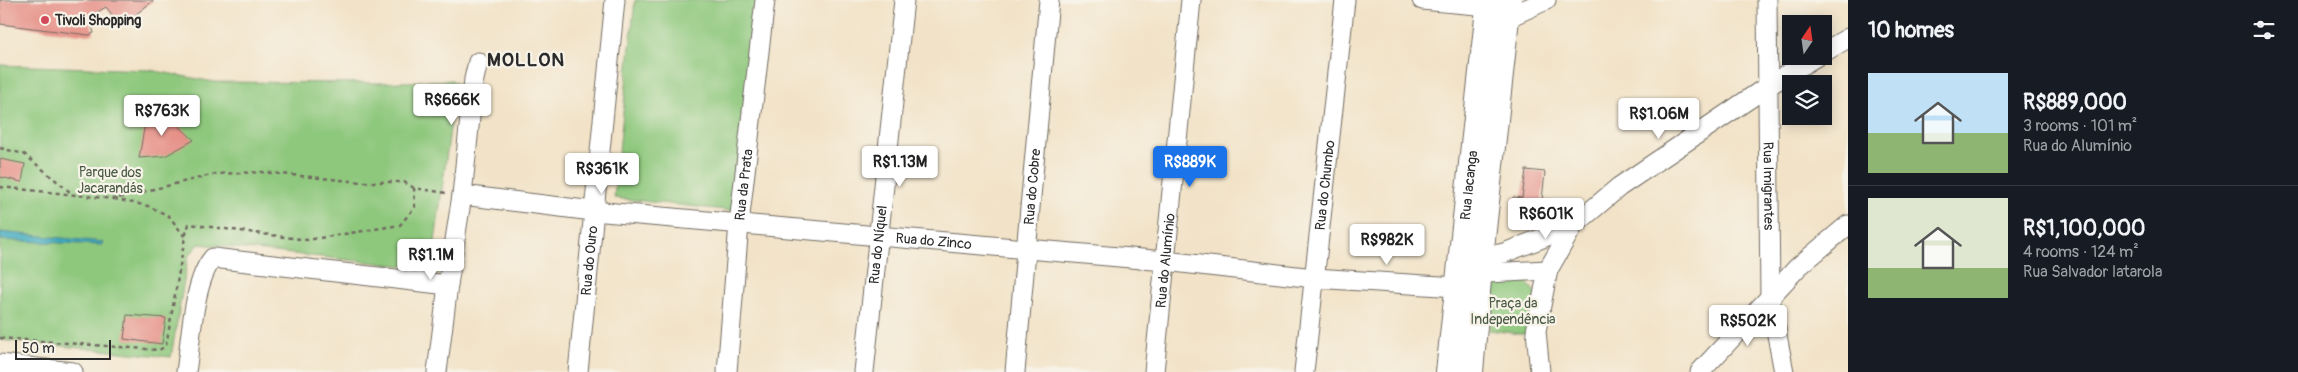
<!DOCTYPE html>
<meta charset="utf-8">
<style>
body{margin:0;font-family:Pangolin,sans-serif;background:#20242c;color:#f1f3f6;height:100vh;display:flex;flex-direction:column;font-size:19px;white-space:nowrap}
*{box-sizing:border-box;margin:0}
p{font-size:16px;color:#9ea1a6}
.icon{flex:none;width:28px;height:28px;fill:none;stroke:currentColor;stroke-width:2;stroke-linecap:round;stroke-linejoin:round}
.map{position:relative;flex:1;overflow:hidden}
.details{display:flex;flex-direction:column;background:#171b24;width:450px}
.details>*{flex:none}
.needle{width:32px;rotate:13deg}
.tools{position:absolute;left:1782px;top:15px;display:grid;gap:10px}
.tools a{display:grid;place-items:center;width:50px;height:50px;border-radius:0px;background:#171b24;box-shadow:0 2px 12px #0003;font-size:25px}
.scale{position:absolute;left:15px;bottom:12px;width:96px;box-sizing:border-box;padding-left:5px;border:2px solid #2b2b2b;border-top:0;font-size:14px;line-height:18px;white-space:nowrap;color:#2b2b2b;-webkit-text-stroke:4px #f7f3e8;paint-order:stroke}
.price{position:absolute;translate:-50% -42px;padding:0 11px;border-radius:5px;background:#fff;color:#222;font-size:16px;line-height:32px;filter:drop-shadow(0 1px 2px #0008)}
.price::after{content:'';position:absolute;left:50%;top:30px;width:15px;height:11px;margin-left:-8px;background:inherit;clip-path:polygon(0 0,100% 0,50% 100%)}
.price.current{background:#1a73e8;color:#fff}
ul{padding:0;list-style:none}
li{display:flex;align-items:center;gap:15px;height:125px;padding:0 20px}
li+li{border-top:1px solid #363941}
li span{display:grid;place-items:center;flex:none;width:140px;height:100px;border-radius:0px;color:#555}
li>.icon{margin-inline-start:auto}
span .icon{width:60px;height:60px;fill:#fffc;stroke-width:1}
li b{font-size:21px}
h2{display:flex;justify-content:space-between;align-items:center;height:60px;padding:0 20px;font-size:21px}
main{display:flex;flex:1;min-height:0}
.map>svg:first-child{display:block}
.green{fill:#8ec87d;stroke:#5c7a54}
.water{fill:#41abc0;stroke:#366b76}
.building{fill:#e69087}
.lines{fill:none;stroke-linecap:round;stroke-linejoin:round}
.minor-casing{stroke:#716b62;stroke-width:21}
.major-casing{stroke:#716b62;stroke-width:26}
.path{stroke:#716b62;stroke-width:2.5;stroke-dasharray:4 4;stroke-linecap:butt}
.minor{stroke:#fff;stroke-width:19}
.major{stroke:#fff;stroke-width:24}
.poi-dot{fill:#d1495b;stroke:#f7f3e8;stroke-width:2}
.labels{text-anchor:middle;stroke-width:4.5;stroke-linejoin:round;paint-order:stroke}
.poi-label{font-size:14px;font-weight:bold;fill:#2b2b2b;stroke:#f7f3e8;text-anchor:start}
.park-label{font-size:14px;fill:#495a44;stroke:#f7f3e8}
.street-label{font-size:14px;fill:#2b2b2b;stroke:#f7f3e8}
.district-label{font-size:19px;font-weight:bold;letter-spacing:1px;fill:#2b2b2b;stroke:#f7f3e8}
</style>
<main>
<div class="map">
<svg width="1848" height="372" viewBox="0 0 1848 372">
<rect width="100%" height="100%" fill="#f7f3e8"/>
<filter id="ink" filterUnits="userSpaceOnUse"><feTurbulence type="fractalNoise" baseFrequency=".02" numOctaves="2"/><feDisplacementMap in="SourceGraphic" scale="10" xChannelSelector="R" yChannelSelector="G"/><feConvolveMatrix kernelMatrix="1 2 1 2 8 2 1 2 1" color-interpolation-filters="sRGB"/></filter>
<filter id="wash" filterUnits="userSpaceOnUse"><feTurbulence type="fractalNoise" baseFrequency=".0096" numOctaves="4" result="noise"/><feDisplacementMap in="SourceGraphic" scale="20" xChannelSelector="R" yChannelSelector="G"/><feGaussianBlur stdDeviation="1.12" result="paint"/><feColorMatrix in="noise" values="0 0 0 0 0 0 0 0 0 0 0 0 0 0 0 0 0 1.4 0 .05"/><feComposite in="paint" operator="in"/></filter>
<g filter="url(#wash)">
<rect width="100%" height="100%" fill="#f2e3c8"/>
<path class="green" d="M635,0H757L735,211L614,198Z
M0,65L150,70L214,82L378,83L452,80L453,83H456L455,113L452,114L433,257L424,268L199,244L188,257L171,357L0,340Z
M1518,273L1536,293L1530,335L1489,330L1495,285Z"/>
<path class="water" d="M0,232L103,242L102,245L0,240Z"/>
<g id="blocks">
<path class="building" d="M0,0H154L121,26L106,7L89,17L94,33L89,35L0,24Z
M165,113L194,140L165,156L139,158L146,117Z
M0,159L25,164L22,182L0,177Z
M1526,170L1545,172L1542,200L1552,201L1550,217L1546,220L1511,216L1513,197L1522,198Z
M127,315L166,318L162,344L124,339Z"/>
</g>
</g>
<g filter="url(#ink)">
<use href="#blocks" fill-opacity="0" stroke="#716b62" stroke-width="1"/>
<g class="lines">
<defs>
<g id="minor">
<path d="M1422,0L1488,6"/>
<path id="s1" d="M1767,0L1770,298L1784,372"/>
<path d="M1507,18L1546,0"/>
<path d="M1824,52L1848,38"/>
<path id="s2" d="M462,195L593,211L1165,261L1314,278L1457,287"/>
<path d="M1468,260L1504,253L1573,226L1619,187L1768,86L1817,56"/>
<path d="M1467,274L1548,270"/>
<path d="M0,364L73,372"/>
<path d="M186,372C191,341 193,281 213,258L448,285"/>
<path d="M437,372L448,285L462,195L474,79L478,62"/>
<path id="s3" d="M578,372L615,0"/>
<path id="s4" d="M727,372L739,224L765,0"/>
<path id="s5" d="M864,372L904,0"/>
<path id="s6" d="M1015,372L1049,0"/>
<path id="s7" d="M1154,372L1191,0"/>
<path id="s8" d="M1304,372L1345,0"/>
<path d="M1540,372L1536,331L1548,270L1573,226"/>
<path d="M1700,372L1798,267L1848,225"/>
</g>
<g id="major">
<path id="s9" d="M1448,372L1489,0"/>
<path d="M1471,372L1481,257L1509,0"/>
</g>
</defs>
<use href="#minor" class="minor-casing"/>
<use href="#major" class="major-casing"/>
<path class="path" d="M0,148L24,154L70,192
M0,187L114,199L215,174L261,172L361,182H404L414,188L446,193
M114,199L148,206L169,216L185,237
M0,338L159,350L166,346L185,237L189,224L307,240L400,225L415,207L414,188"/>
<use href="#minor" class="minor"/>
<use href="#major" class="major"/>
</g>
</g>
<circle class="poi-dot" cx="45" cy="20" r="5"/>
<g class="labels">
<g class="poi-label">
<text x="55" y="25">Tivoli Shopping</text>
</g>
<g class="park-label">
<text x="110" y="177">Parque dos<tspan x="110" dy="16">Jacarandás</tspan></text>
<text x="1513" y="308">Praça da<tspan x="1513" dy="16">Independência</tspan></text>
</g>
<g class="street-label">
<text dy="5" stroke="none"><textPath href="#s4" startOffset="188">Rua da Prata</textPath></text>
<text dy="5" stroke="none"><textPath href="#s6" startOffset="186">Rua do Cobre</textPath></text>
<text dy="5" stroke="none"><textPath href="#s8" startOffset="188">Rua do Chumbo</textPath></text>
<text dy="5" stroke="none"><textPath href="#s9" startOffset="188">Rua Iacanga</textPath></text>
<text dy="5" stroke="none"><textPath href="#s1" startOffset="186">Rua Imigrantes</textPath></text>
<text dy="5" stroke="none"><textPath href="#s2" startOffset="474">Rua do Zinco</textPath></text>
<text dy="5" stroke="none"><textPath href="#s5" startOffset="128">Rua do Níquel</textPath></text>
<text dy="5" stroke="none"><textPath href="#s3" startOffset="112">Rua do Ouro</textPath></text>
<text dy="5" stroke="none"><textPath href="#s7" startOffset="112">Rua do Alumínio</textPath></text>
</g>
<g class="district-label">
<text x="526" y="66">MOLLON</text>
</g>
</g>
</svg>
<div class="tools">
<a><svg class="needle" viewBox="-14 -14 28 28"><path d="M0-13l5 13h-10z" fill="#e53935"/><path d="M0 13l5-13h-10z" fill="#9ea1a6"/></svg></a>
<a><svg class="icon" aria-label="layers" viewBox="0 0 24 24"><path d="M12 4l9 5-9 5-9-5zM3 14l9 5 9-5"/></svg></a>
</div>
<div class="scale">50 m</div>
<b class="price" style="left:452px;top:126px">R$666K</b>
<b class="price" style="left:162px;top:137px">R$763K</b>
<b class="price" style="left:1659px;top:140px">R$1.06M</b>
<b class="price" style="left:900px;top:188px">R$1.13M</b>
<b class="price current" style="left:1190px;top:188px">R$889K</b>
<b class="price" style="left:602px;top:195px">R$361K</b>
<b class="price" style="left:1546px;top:240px">R$601K</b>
<b class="price" style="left:1387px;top:266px">R$982K</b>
<b class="price" style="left:431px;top:281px">R$1.1M</b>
<b class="price" style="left:1748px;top:347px">R$502K</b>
</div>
<section class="details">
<h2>10 homes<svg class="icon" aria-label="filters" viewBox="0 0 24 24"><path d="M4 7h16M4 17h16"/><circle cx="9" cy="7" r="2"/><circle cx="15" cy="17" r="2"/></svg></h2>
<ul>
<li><span style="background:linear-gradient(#bfe0f5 60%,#8fb573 0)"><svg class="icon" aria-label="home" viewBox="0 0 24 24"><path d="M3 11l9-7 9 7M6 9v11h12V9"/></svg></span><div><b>R$889,000</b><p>3 rooms · 101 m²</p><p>Rua do Alumínio</p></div></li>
<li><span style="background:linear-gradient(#dfe7d0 70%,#8fb573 0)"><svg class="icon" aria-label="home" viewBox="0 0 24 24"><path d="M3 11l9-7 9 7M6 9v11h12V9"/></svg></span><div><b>R$1,100,000</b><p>4 rooms · 124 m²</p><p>Rua Salvador Iatarola</p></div></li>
</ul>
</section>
</main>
